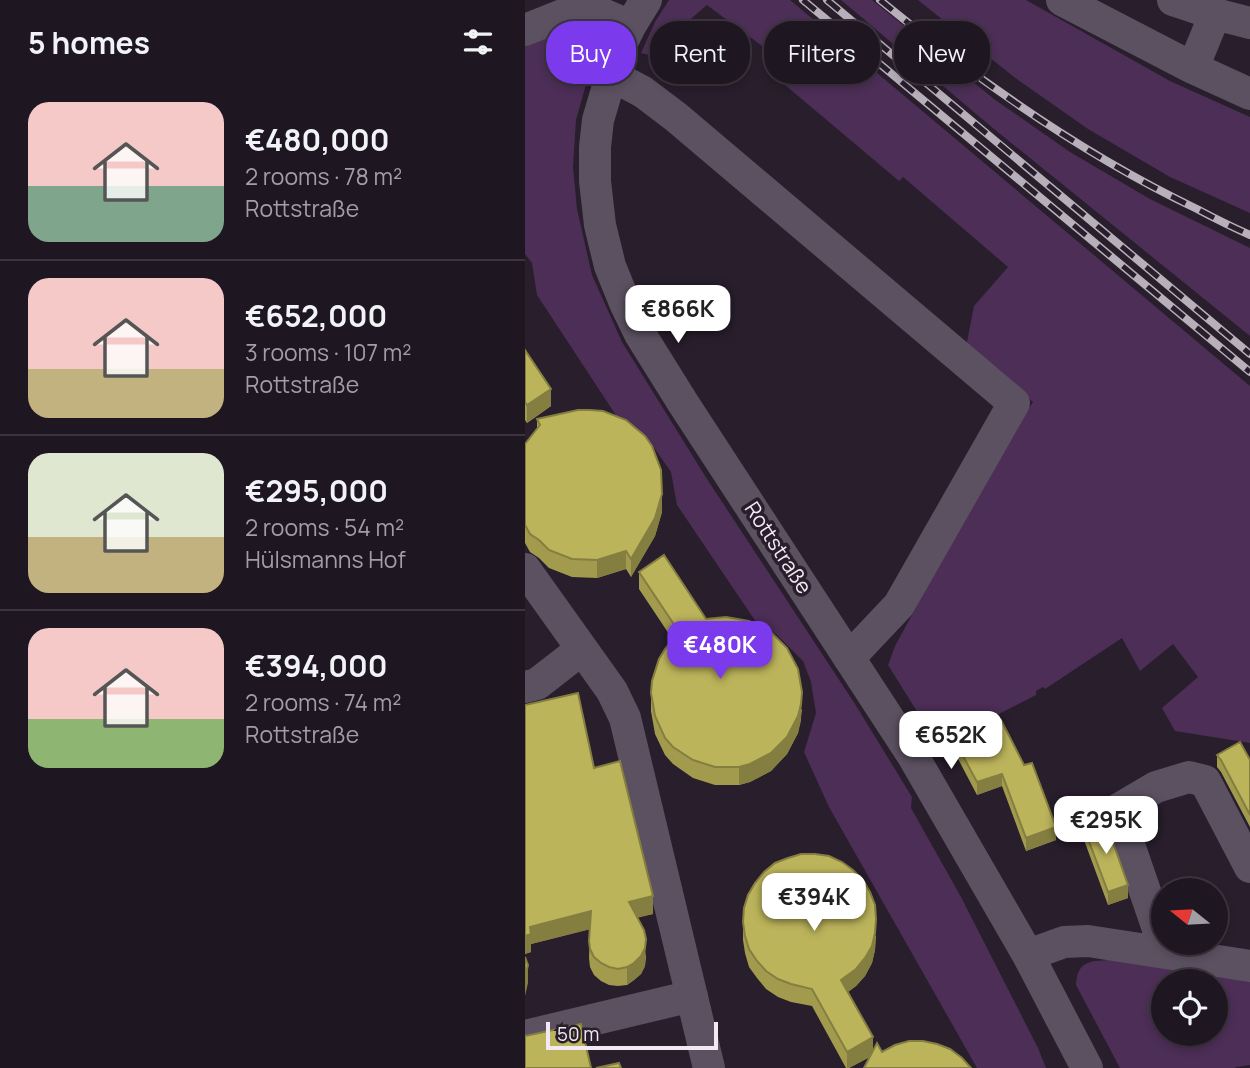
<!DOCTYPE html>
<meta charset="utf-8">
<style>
body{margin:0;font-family:Manrope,sans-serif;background:#2b232e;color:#f1f3f6;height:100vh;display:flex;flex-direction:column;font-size:26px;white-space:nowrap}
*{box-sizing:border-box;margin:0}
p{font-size:23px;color:#a19fa5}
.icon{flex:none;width:38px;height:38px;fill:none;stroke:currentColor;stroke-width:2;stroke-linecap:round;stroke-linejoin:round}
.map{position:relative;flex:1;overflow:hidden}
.panel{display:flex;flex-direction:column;background:#1e1621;width:525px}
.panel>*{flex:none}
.hud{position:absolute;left:21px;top:21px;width:598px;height:63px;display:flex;gap:14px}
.needle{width:46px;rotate:288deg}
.buttons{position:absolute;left:626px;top:878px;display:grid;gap:14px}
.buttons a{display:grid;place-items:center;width:77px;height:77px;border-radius:50%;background:#1e1621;box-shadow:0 4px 10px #0003,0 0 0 2px #3c353f;font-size:35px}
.scale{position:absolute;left:21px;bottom:18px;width:172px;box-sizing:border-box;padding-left:7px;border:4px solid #f1eaf4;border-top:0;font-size:19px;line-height:24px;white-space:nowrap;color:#f1eaf4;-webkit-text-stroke:5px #281e2c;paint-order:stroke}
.price{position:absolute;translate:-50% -60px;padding:0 16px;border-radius:14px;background:#fff;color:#222;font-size:23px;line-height:46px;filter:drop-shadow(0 2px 4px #0008)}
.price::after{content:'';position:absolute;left:50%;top:42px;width:21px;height:16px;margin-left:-10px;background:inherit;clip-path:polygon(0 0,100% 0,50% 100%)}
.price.selected{background:#7c3aed;color:#fff}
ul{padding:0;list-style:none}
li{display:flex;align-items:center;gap:21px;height:175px;padding:0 28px}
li+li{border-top:2px solid #3c353f}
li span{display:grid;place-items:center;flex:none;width:196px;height:140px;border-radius:21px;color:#555}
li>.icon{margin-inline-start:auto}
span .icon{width:84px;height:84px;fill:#fffc;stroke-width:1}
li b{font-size:30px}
h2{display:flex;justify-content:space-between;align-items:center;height:84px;padding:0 28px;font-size:30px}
.tag{padding:0 24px;border-radius:28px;background:#1e1621;box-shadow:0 4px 10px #0003,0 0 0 2px #3c353f;font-size:24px;line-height:63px}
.tag.selected{background:#7c3aed;color:#fff}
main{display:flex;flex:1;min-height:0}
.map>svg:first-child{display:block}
.green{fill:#4c2e56;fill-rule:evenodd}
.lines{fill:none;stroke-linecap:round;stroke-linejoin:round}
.minor{stroke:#5c5161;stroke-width:32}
.rail-casing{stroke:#b7afba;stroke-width:8}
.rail{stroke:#281e2c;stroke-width:5;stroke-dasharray:16;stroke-linecap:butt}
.wall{fill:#a29b4e}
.shaded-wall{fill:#847e40}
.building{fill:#bcb45b;stroke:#847e40;stroke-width:2}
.labels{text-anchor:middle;stroke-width:7;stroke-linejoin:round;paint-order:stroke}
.street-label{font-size:21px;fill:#f1eaf4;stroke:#281e2c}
</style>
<main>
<section class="panel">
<h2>5 homes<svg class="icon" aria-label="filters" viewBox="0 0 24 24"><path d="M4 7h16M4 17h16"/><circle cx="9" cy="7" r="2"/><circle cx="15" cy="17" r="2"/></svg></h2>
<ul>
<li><span style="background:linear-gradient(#f6c9c9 60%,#7fa58c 0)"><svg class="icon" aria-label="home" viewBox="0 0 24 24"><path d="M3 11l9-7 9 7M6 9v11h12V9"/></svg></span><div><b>€480,000</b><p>2 rooms · 78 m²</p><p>Rottstraße</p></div></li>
<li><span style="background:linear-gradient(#f6c9c9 65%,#c2b280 0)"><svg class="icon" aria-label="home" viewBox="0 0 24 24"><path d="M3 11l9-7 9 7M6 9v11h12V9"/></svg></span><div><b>€652,000</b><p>3 rooms · 107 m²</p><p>Rottstraße</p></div></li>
<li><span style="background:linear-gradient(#dfe7d0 60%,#c2b280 0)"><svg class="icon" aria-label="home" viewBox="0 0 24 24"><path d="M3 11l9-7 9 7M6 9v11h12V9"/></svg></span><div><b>€295,000</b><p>2 rooms · 54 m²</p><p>Hülsmanns Hof</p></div></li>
<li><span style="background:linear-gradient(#f6c9c9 65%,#8fb573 0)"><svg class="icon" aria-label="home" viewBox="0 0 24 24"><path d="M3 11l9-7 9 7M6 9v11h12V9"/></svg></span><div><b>€394,000</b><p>2 rooms · 74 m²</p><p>Rottstraße</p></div></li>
</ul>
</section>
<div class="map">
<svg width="725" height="1068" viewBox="0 0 725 1068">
<rect width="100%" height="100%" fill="#281e2c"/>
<path class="green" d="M144,0H265L725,386V743L650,731L637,708L673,677L648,644L615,671L597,638L520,689L518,687L511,691V695L413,745L363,665L370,646L478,448L508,402L441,347L449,306L483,267L378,177L374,181L247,74L241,49L182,5L147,35L137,58L116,53L130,22Z
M316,0H347L469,99L545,152L625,199L725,248V336L469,129Z
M393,0H501L645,81L725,117V213L645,177L563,129L489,77Z
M27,36L45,39L69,56L51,120L48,167L52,209L67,275L97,342L182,479L330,704L387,797L386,808L436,897L513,1048L521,1068H452L304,807L279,752L291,713L286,682L278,661L251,634L231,622L152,505L146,472L127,445L96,423L12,295L7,263L0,254V45Z
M613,958L725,975V1065L711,1067L710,1068H595L551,985C552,962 564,961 583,960C593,959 603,958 613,958ZM639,982H691V1034H639Z"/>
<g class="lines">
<path class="minor" d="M121,0L105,26L94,49L73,120L70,147V181L75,225L85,266L100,303L115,334L158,403L388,756L503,955L562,1068
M537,0L668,68L725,94
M648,0L690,14L725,23
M0,30L50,10L71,11L105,26
M668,68L690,14
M86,75L118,92L151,117L489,403L374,605L324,658
M0,569L87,691L100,718L184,1068
M0,687L12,684L57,649
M634,950L633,929L592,810L631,787L664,777L680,781L725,867
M503,955L539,942L563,941L725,966
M0,1036L167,996"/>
<defs>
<path id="rail" d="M278,0L725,372
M302,0L725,354
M355,0C453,81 557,154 672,209C689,218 707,227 725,235"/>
</defs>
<use href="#rail" class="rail-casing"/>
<use href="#rail" class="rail"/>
</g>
<path class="wall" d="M0,350L26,406L2,423L0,420Z
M12,419L137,512L130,536L106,577L101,569L72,578L47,577L24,568L14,558L5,552L0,543V444L12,429Z
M114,572L181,619L277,710L273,733L262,754L246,771L225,782L214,785H190L168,778L148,764L140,755L130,734L126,711V693L148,640L114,589Z
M0,705L69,768L128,914L112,917L121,957L120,966L116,974L109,980L102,985L93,986L84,985L76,981L69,975L65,967L64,958L65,929L6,944V952L0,954Z
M476,720L531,840L501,851L477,786L452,795L431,755V743Z
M692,755L725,760V827L696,772L692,767Z
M559,828L603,898L583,905L559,840Z
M218,922L351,936L350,950L347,963L340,976L331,986L323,992L345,1057L324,1068H321L287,1006L266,1002L253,997L241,989L232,978L224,967L220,953L218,940Z"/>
<path class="shaded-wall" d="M26,389V406L2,423V405Z
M137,494V512L130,536L106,577V559Z
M101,551V569L72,578V560Z
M277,692L276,721L273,733L262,754L246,771L225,782L214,785V767Z
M477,774V786L452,795V782Z
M531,827V840L501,851V838Z
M603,885V898L583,905V892Z
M128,896V914L104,920V902Z
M66,911V929L6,944V952L0,954V936L5,927Z
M351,919L350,950L347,963L340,976L331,986L316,997V980Z
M121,939L120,966L116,974L109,980L102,985V967Z
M3,965V983L0,996V978Z
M348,1037V1055L324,1068H322V1052Z"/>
<path class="building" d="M0,350L26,389L2,405L0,402Z
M53,410H65L78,411L101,420L120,436L127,446L136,470L137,494L130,518L106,559L101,551L72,560L47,559L24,550L14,540L5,534L0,525V444L15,425L12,419Z
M139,555L181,619L201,617L224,621L245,631L262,648L273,669L277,692L276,704L273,716L262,737L246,753L225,764L214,767H190L168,760L148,747L140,738L130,716L126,693L127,681L134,659L140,649L154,632L114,572Z
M53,693L69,768L95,761L128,896L104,902L119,930L121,939L120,948L116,956L109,963L102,967L93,969L84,967L76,963L69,957L65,949L64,941L66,911L5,927L6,934L0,936V705Z
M476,720L499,765L507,763L531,827L501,838L477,774L452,782L431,743Z
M715,742L725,760V815L696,760L692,755Z
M580,820L603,885L583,892L559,828Z
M276,854H290L304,856L317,862L328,870L338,880L345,892L350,905L351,919L350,933L347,946L340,958L331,969L316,980L348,1037L322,1052L287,989L266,984L253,979L241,971L232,961L224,949L220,936L218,922L219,908L223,895L230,883L239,872L250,863L263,858Z
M0,957L3,965L0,978Z
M56,1024L66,1068H0V1036Z
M384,1041H398L412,1044L425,1049L437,1058L446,1068H339L352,1043L357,1052L370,1045Z
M94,1063L96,1068H71Z"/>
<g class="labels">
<g class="street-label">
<text transform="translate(253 548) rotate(57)" y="7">Rottstraße</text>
</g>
</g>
</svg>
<div class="buttons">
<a><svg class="needle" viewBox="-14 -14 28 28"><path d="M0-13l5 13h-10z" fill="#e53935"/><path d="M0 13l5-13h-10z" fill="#a19fa5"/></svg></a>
<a><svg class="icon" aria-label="locate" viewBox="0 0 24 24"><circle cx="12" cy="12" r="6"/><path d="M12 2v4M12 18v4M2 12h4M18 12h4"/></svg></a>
</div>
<div class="scale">50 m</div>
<b class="price" style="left:153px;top:345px">€866K</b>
<b class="price selected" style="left:195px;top:681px">€480K</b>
<b class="price" style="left:426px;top:771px">€652K</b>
<b class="price" style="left:581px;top:856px">€295K</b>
<b class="price" style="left:289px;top:933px">€394K</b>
<div class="hud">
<a class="tag selected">Buy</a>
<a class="tag">Rent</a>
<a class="tag">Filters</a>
<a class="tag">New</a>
</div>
</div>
</main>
